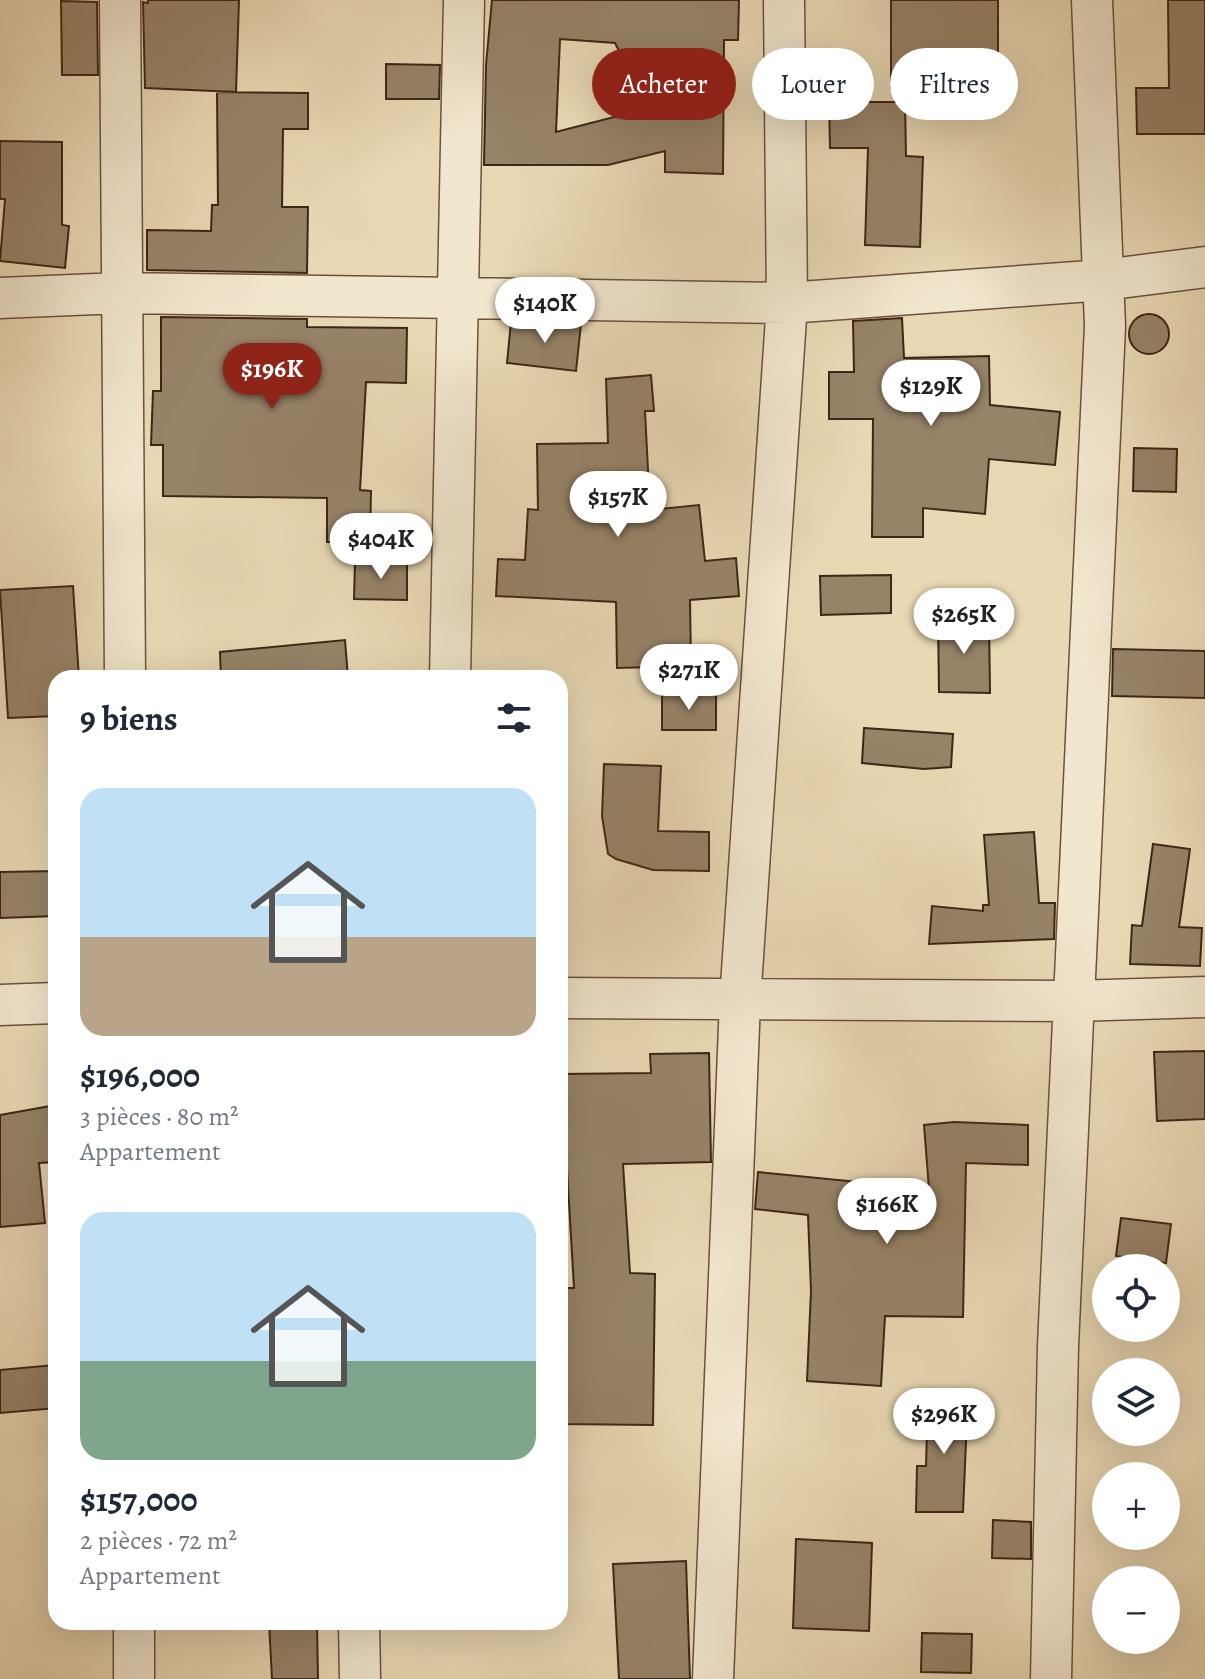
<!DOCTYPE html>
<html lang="fr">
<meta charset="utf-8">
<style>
body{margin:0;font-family:Alegreya,serif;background:#f6f6f7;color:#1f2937;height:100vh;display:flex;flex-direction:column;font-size:30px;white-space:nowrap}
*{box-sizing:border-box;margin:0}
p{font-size:26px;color:#747a83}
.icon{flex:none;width:44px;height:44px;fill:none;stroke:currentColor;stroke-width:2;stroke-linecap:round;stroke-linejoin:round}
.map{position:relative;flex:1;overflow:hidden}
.side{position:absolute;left:48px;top:670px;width:520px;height:960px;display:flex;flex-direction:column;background:#fff;border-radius:24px;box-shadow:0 8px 32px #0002}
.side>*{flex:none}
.guide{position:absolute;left:592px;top:48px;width:492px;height:72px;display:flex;gap:16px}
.controls{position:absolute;left:1092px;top:1254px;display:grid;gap:16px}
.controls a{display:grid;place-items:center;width:88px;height:88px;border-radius:50%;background:#fff;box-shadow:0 8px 32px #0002;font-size:40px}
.price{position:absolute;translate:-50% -68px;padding:0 18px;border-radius:28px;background:#fff;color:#222;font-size:26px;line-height:52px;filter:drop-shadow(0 2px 4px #0008)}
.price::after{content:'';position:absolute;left:50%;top:48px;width:24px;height:18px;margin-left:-12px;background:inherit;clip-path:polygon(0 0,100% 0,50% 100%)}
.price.current{background:#8f2418;color:#fff}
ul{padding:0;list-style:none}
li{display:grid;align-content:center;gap:16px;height:424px;padding:0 32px}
li span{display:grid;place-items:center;height:248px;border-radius:24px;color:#555}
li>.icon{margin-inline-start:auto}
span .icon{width:144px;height:144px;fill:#fffc;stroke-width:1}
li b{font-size:34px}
h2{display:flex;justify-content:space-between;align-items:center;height:96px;padding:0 32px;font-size:34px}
.pill{padding:0 28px;border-radius:36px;background:#fff;box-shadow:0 8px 32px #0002;font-size:28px;line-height:72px}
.pill.current{background:#8f2418;color:#fff}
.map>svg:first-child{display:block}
.building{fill:#978368;stroke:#3f2615;stroke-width:2;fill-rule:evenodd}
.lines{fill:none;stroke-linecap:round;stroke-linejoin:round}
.street-casing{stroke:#6a523d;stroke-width:43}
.street{stroke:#f1e6ce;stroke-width:40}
</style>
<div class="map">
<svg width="1205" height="1679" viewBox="0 0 1205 1679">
<rect width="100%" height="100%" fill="#e9d8b4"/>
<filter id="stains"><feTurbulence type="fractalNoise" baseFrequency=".0025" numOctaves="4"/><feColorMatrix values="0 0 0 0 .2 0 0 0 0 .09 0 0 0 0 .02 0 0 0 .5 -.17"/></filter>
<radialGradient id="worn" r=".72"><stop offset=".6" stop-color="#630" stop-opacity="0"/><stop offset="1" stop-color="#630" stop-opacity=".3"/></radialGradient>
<path class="building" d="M148,0H239L236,92L145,88L143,2L148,3Z
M492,0H739L738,40H724L723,174L665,172V151L608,165H484L486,65ZM560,39L615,43L624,61L661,105L556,132Z
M891,0H998V89L891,88Z
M1168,0H1205V134H1137L1136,88H1169Z
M61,1L97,2L98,75H62Z
M386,64L440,65L439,99H386Z
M217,92L308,93V129H283L282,207H308L307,273L147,270V230L211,231L212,205H218Z
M829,102H905L906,156L923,157L920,247L865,245L868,148H830Z
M0,141L62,142V225L69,226L65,268L0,261L5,199H0Z
M1129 334a20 20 0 1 1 40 0a20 20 0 1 1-40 0Z
M161,317L307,319V327L407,328L406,383L366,382L360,490L371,491L370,542H327V498L163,496V445H151L153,391H161Z
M902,318L904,358L989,356L990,405L1060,412L1055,465L989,459L985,514L923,508V537H872L873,419H829V372H854L853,321Z
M511,322L581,324L576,371L507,363Z
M651,375L654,411H645L650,510L699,505L705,561L736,558L739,596L690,600L691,666L617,668L616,602L496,596L498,559L525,560L528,509L538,510L537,444L608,443L606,379Z
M1134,448L1177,449L1176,492L1133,491Z
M355,562L407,563V600L354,599Z
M891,575V613L821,615L820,576Z
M73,586L79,678H56V716L8,718L0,590Z
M938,620H989L990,693L939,692Z
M345,640L348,678H221L220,652Z
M1113,649L1205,651V698L1112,696Z
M662,694L716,695V730H662Z
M864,728L953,734L951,767L924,769L862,763Z
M604,764L661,766L658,831L709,832V871L653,870L616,859L608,854L602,816Z
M1034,832L1039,903H1055L1054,939L929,944L932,906L983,911V905H989L984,835Z
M1153,844L1190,849L1179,927L1202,928L1200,966L1130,964L1132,925L1142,926Z
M56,871V916L0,918V872Z
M1205,1051V1119L1157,1121L1154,1052Z
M709,1053L711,1162L623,1164L630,1273L655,1274L653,1425L560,1424V1288H574L566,1152H561L560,1074L651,1073L650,1054Z
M56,1105V1162L39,1163L45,1223L0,1227V1115Z
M954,1122L1028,1125V1165L966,1163L963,1317L885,1316L881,1386L807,1381L811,1291L808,1215L755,1209L758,1172L929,1189L924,1125Z
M1121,1218L1171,1224L1166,1263L1116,1256Z
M54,1365L56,1408L0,1413V1370Z
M928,1395H968L963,1512H916L917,1466H926Z
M993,1520L1031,1522V1559L992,1558Z
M796,1539L872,1543L869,1631L793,1628Z
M686,1561L690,1679H619L613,1564Z
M269,1622H317L318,1679H272Z
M922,1633L972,1634L971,1673L921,1672Z"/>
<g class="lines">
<defs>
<path id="street" d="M120,0L125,678
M0,298L120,293L787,303L1104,280L1205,267
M450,678L464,0
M560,998L1074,1001L1205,997
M0,1005L56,1003
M134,1622V1679
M359,1622L360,1679
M713,1679L740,1001L787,303L784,0
M1051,1679L1058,1346L1105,326L1092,0"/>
</defs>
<use href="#street" class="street-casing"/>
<use href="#street" class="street"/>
</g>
<rect width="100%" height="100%" filter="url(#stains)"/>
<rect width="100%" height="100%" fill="url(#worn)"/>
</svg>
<div class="controls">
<a><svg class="icon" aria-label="locate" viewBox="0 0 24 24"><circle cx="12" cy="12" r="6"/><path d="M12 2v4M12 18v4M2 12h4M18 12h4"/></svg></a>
<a><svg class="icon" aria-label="layers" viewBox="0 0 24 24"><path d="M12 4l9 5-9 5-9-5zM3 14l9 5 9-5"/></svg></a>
<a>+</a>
<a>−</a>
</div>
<b class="price" style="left:545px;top:345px">$140K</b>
<b class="price current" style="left:272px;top:411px">$196K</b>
<b class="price" style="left:931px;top:428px">$129K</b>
<b class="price" style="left:618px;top:539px">$157K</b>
<b class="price" style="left:381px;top:581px">$404K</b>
<b class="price" style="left:964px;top:656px">$265K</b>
<b class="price" style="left:689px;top:712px">$271K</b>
<b class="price" style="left:887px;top:1246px">$166K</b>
<b class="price" style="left:944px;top:1456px">$296K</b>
<div class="guide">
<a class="pill current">Acheter</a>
<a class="pill">Louer</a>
<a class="pill">Filtres</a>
</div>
<section class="side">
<h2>9 biens<svg class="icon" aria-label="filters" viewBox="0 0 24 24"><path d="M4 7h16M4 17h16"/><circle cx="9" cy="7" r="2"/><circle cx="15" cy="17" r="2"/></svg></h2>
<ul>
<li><span style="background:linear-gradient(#bfe0f5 60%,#b9a48a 0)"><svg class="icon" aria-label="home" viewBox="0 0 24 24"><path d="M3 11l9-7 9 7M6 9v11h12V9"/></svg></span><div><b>$196,000</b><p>3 pièces · 80 m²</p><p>Appartement</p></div></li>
<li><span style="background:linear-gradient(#bfe0f5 60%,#7fa58c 0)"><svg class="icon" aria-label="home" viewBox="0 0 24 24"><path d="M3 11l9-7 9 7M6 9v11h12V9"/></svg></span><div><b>$157,000</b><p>2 pièces · 72 m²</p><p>Appartement</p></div></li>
</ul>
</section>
</div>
